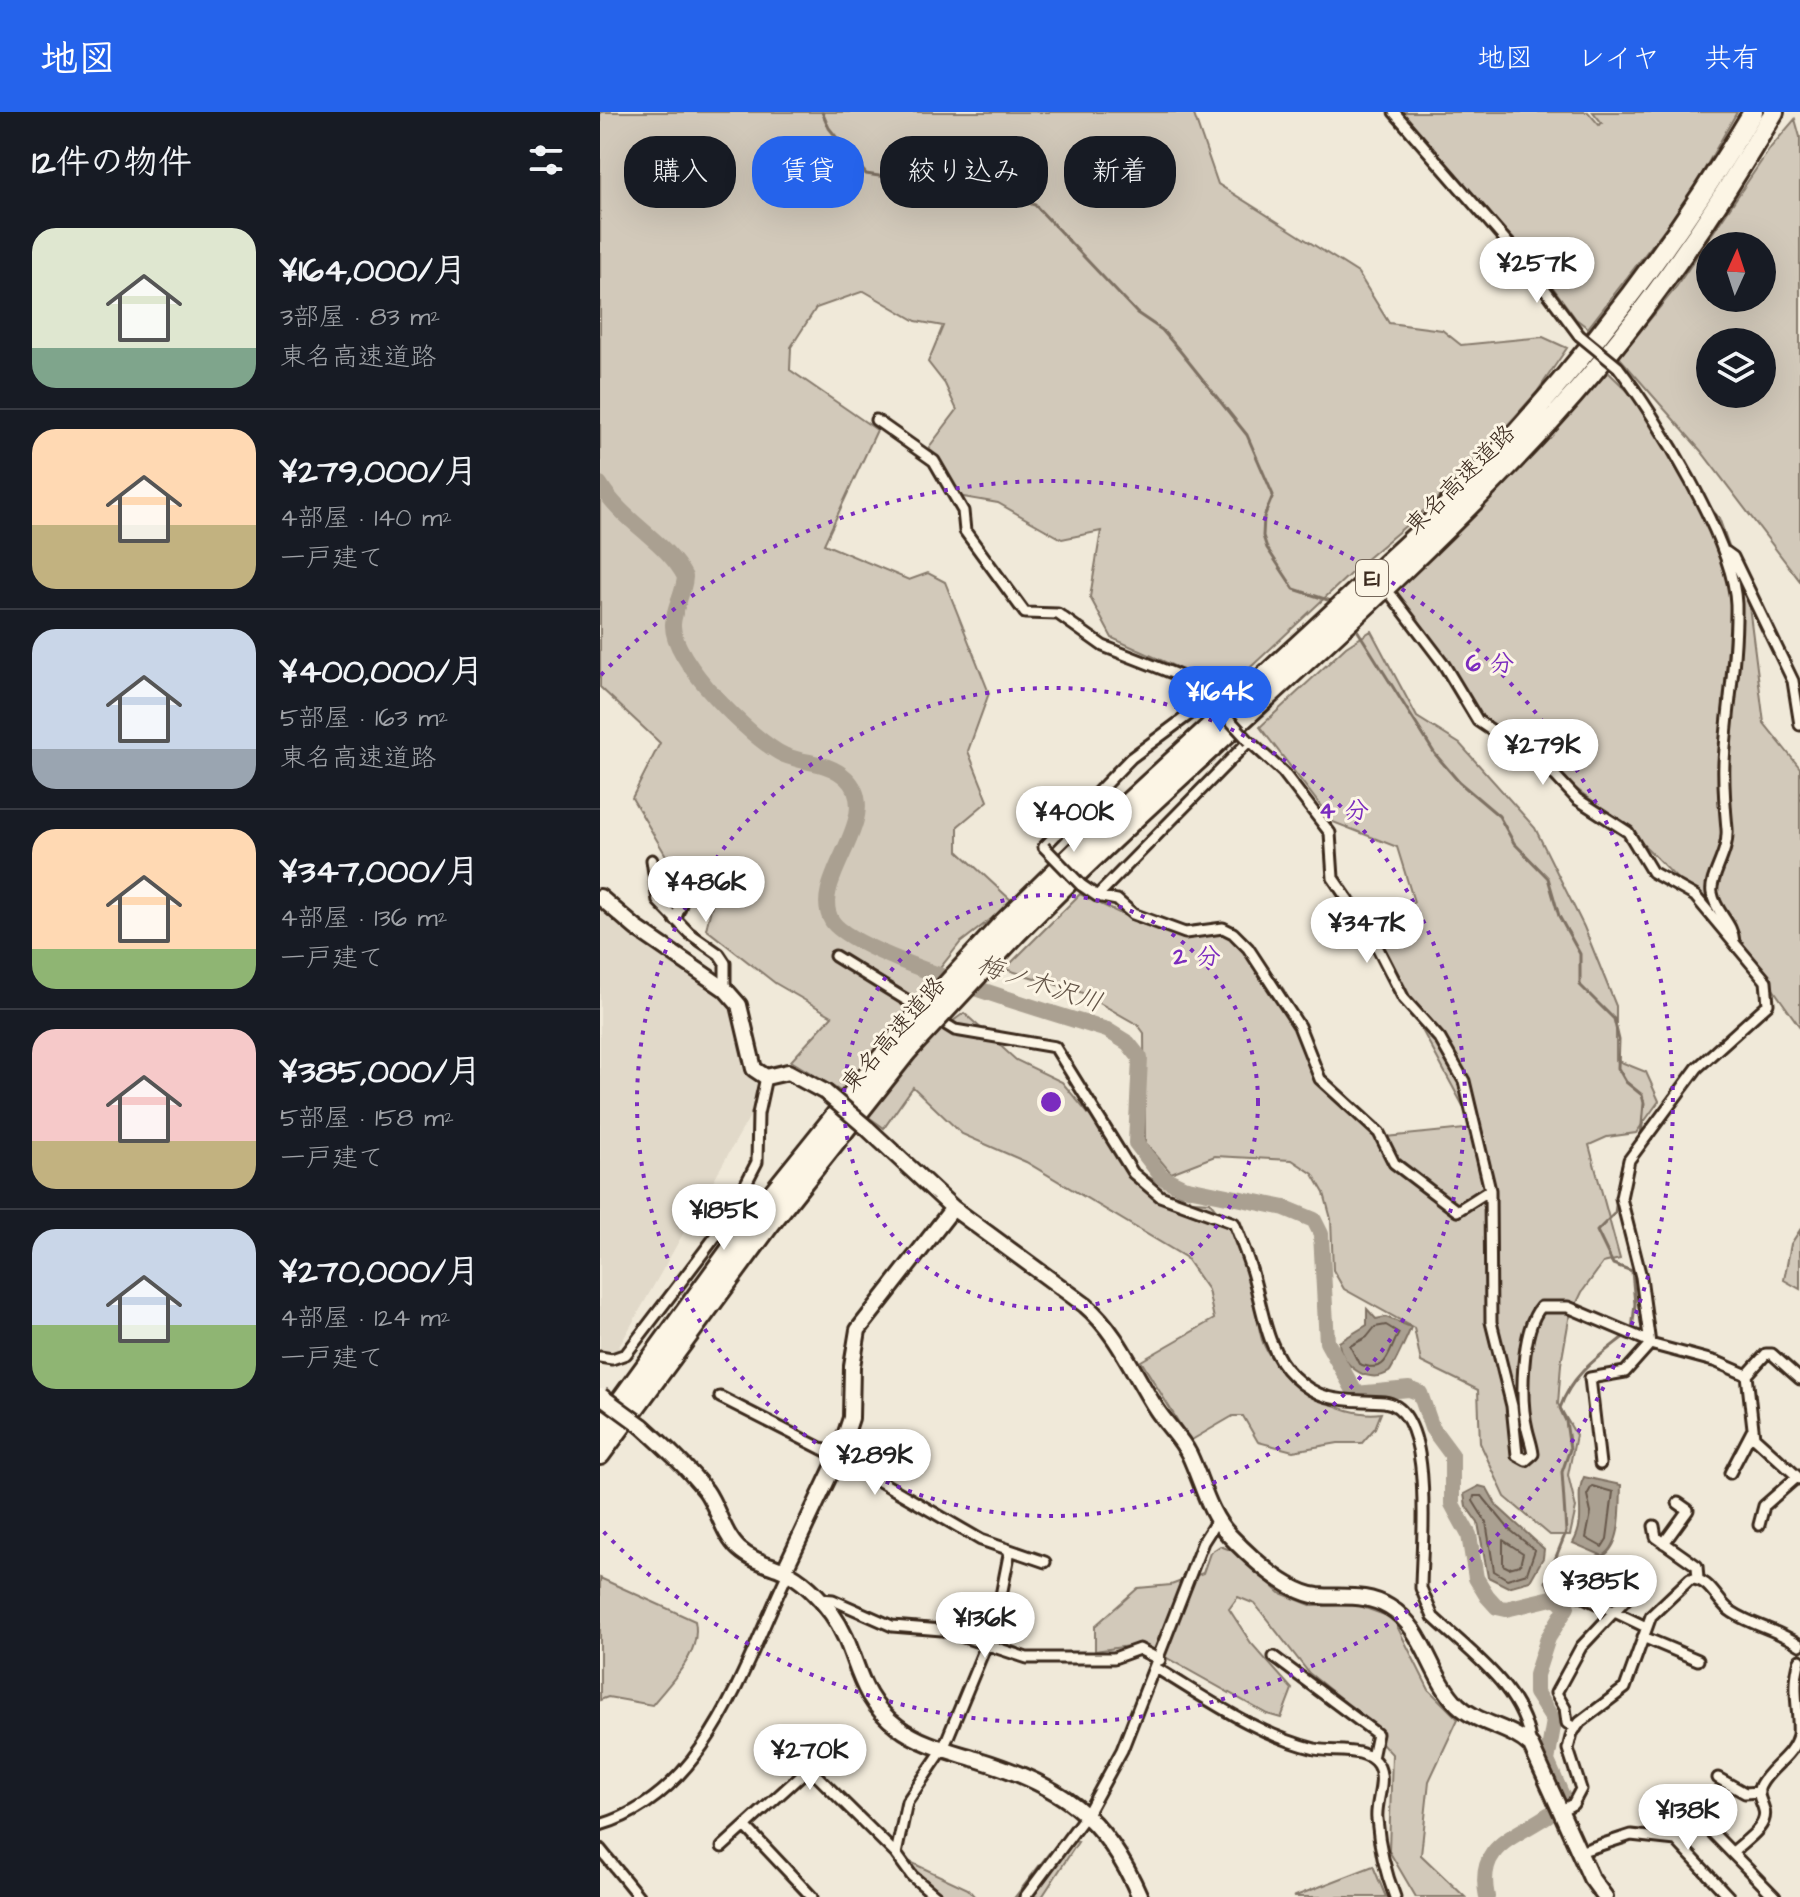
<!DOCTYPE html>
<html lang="ja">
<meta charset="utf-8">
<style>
body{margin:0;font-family:"Architects Daughter","Klee One",sans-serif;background:#20242c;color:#f1f3f6;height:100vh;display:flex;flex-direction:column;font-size:30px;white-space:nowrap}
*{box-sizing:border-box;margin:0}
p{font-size:26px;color:#9ea1a6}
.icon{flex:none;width:44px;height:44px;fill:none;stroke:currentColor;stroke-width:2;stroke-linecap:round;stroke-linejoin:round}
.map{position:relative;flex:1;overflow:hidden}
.drawer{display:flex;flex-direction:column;background:#171b24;width:600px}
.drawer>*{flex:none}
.hud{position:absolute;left:24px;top:24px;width:760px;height:72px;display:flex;gap:16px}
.needle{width:52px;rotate:3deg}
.controls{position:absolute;left:1096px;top:120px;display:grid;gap:16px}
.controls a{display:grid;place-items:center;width:80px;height:80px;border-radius:50%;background:#171b24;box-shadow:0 8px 32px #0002;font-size:40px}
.price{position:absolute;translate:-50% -68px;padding:0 18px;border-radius:28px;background:#fff;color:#222;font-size:26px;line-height:52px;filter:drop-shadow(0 2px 4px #0008)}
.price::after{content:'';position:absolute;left:50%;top:48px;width:24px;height:18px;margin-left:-12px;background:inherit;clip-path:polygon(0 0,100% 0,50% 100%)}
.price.selected{background:#2563eb;color:#fff}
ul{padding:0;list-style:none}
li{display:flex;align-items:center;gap:24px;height:200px;padding:0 32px}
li+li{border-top:2px solid #363941}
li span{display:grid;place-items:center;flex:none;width:224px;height:160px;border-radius:24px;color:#555}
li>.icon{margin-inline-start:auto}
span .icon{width:96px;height:96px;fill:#fffc;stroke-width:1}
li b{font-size:34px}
h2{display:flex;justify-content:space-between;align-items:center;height:96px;padding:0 32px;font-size:34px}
.chip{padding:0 28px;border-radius:32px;background:#171b24;box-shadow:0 8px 32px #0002;font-size:28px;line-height:72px}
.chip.selected{background:#2563eb;color:#fff}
header{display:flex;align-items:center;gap:48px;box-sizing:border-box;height:112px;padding:0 40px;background:#2563eb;color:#fff}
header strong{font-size:38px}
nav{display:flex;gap:44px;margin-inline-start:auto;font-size:28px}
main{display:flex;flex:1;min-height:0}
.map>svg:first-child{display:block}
.built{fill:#e1d9c9}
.green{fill:#d2c9ba;stroke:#867a6c;stroke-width:2;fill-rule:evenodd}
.water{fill:#aaa091;stroke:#7e7163;stroke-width:2}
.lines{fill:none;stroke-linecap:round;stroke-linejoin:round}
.shore{stroke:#67594c;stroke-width:2}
.stream{stroke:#7e7163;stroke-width:3}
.river{stroke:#aaa091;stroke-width:16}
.street-casing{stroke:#3b2a1e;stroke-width:15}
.secondary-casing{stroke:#3b2a1e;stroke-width:20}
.highway-casing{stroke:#3b2a1e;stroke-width:24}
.street{stroke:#fcf5e5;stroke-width:9}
.secondary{stroke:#fcf5e5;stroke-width:14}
.highway{stroke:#fcf5e5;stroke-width:18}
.street-bridge-casing{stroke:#3b2a1e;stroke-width:15;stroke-linecap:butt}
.secondary-bridge-casing{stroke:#3b2a1e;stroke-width:20;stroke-linecap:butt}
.highway-bridge-casing{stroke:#3b2a1e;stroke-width:24;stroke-linecap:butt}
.street-bridge{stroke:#fcf5e5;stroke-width:9}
.secondary-bridge{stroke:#fcf5e5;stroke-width:14}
.highway-bridge{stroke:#fcf5e5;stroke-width:18}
.ring{fill:none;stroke:#7b2cbf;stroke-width:4;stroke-dasharray:4 8}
.labels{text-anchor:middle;stroke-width:6;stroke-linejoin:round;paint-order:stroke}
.shield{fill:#fcf5e5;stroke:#75675a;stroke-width:2}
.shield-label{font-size:22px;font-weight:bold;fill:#3b2a1e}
.street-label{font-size:24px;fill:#3b2a1e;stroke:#fcf5e5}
.water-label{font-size:26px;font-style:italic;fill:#625346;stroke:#fcf5e5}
.centre{fill:#7b2cbf;stroke:#fcf5e5;stroke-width:4}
.ring-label{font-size:24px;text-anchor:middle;font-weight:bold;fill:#7b2cbf;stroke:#fcf5e5;stroke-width:6;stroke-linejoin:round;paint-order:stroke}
</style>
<header>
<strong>地図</strong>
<nav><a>地図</a><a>レイヤ</a><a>共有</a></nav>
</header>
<main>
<section class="drawer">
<h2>12件の物件<svg class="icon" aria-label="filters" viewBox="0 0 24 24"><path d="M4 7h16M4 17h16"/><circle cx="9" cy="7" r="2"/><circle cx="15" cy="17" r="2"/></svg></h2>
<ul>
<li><span style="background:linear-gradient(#dfe7d0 75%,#7fa58c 0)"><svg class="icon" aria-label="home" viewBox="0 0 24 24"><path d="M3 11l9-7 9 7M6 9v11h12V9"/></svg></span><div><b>¥164,000/月</b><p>3部屋 · 83 m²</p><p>東名高速道路</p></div></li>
<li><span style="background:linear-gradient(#ffd9b3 60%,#c2b280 0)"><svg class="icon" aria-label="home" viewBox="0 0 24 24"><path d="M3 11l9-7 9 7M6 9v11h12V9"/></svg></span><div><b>¥279,000/月</b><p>4部屋 · 140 m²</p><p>一戸建て</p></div></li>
<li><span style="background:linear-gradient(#c9d6e8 75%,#9aa5b1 0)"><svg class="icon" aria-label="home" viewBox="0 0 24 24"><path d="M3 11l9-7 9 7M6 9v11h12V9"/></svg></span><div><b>¥400,000/月</b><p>5部屋 · 163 m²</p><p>東名高速道路</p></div></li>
<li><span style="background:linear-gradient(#ffd9b3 75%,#8fb573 0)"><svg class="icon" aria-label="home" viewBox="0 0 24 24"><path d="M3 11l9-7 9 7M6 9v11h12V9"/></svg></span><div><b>¥347,000/月</b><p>4部屋 · 136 m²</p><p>一戸建て</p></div></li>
<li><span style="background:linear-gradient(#f6c9c9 70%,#c2b280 0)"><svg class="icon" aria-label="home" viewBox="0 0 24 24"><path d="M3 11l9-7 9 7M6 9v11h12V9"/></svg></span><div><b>¥385,000/月</b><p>5部屋 · 158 m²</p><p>一戸建て</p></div></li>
<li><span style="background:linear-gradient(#c9d6e8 60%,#8fb573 0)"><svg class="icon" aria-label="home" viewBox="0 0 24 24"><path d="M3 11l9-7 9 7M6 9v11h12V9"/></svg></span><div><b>¥270,000/月</b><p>4部屋 · 124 m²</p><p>一戸建て</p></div></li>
</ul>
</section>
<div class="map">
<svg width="1200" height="1785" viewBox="0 0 1200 1785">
<rect width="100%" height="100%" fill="#f0e9d9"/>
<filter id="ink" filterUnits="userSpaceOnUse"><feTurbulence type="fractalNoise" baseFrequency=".0125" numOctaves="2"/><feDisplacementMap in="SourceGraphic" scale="16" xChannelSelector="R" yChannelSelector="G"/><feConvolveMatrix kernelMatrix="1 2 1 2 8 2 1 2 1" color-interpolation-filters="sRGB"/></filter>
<g filter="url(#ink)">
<path class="built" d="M0,777L125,877L163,981L12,1247L0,1240Z"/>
<path class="green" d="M0,0H593L618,72L758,161L789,211L842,218L861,233L943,225L967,236L937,280L854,373L764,449L621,583L576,555L512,526L490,485L501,419L462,427L398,391L358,384L329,335L357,298L345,272L328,250L343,214L316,209L264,179L216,196L191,235L190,258L277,318L224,432L309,468L328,461L345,470L389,581L368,639L388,689L358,714V739L413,790L360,831L242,980L191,949L232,904L175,871L106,817L120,761L68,747L32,686L60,631L0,575Z
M800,0H988L999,13L1002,11L993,0H1137L1087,88L988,216L976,207L926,139L878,92Z
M1195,7L1200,25V469L1101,339L1019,245L1074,178L1171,35ZM1110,134H1162V186H1110ZM1110,230H1162V282H1110Z
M1008,260L1041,292L1068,341L1119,406L1148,486L1164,611L1200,656V915L1141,832L1048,737L1005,698L872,600L791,477L869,409Z
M771,519L817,605L860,632L935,716L984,815L1016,894V948L1046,960L1059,989L1036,1021L1007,1025L989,1033L1020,1147L1003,1151L982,1180L969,1207L961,1252L958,1292L976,1323L968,1363L976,1396L970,1423H950L905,1385L880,1331L878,1278L821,1250L814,1216L744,1177L733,1158L731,1107L724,1081L713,1062L692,1048L615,1044L571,1061L545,1030L544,921L538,913L480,880L405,857L480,782L544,813L645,824L684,878L717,958L786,1025L875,1016L808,892L777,821L814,790L797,735L733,710L660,615L746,535Z
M364,901L416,948L462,970L533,1056L592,1089L610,1090C636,1121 648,1151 656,1190C658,1203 658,1221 664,1233C681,1271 741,1307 781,1301L775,1316L762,1331H738L693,1339L658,1330L643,1304H633L590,1329L541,1249L614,1207L608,1178L585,1145L426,1050L362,1022L313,975L284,1016L263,1001L338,920Z
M1200,1118V1177L1184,1168L1191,1132Z
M620,1434L636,1440L680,1481L713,1494L757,1493L793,1506L829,1578L858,1607L829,1669L821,1743L865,1785H816L789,1739L792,1642L745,1590L709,1561L655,1492L638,1485L629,1497L651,1531L692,1577L681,1606L667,1602L542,1532L495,1539V1514L538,1476L571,1473L603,1461L610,1441Z
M0,1466L95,1509C102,1542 71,1569 52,1593L8,1585L0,1588Z
M468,1728L478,1730L442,1785H415L449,1741L457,1740Z
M306,1748L368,1777L375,1785H325L302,1756Z
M773,1754L786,1785H693Z"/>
<path class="water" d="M767,1197L776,1207L786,1205L811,1215C810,1219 792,1258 789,1260C767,1274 740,1252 739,1230L767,1213Z
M984,1365L1021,1373C1020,1392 1023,1433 1003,1444L973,1431C988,1405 973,1385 984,1365Z
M879,1374L887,1376L897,1394L944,1437L943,1446L930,1469L908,1475L888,1465L878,1411L866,1394L864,1382Z"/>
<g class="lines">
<path class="shore" d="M786,1213L799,1221C787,1241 789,1263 759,1252L750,1234L767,1225L775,1215Z
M992,1374L1013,1380L1007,1427L1002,1435L986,1426L991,1401L987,1383Z
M874,1384H882L909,1417L935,1438L927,1461L907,1467L894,1459L886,1410L873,1389Z
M903,1428L923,1441L920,1453L909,1456L903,1453Z"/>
<path class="stream" d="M222,0L229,16L266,62L403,83L435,93L537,201L562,218L580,239L647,323L673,383L664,405L663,424L667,436L694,477L734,490
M754,513L835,642L859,670L899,704L914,731L948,766L959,804L980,842V873L1014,907L1019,928L1018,956L1026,970L1042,983L1044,991L1041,1024L1022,1053L1015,1101L997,1119L1013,1152L1032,1159L1035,1192L1032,1218C1003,1242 973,1259 960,1296L966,1309L970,1337L962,1360L966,1420L946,1470L956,1485"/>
<path class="river" d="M0,372C23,411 66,428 85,465C84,481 74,496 73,512C71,548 152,628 184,643C205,652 228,649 246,666C287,705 207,769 232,809C253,843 459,903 507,918L528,931L540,946L536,1031L562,1065L583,1075L685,1096L714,1108L721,1122L727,1230L756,1282L809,1277L820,1281L832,1316L852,1343V1392L869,1423L876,1466L887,1484L897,1495L906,1497L956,1485L967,1495L948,1526L936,1563V1581L954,1609L947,1649L963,1686
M887,1785C876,1733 913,1727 948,1703"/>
<defs>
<path id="street" d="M794,0L927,153L979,223
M1018,255C1056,304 1134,431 1136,492C1137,546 1127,598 1124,650C1123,673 1125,695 1127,717C1129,742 1109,765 1112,781C1115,800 1133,811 1134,830
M276,308L334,349L363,399L365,419L425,501L458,502L503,534L580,564L616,593
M1126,440L1133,445L1193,569L1200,613
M792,484L843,551L878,609L949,657L977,687L1028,720L1052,760L1095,784L1166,869L1168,892L1097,956L1029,1048L1021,1086L1041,1165L1050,1232L1025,1260L990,1266L1000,1352
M444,735L531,646L610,587
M52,748L58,789L89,821L119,842L125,851V877
M481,773L497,784L517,788L533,802L585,821L623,816L633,821L648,836L699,914L720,967L779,1021L794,1051L857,1099L890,1078
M497,784L649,629L683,660L730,721L733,766L768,817L804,887L840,927L864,969L890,1078L891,1210L912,1294L917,1343L926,1348L933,1342C932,1333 929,1326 927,1317C920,1288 921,1217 941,1195H968L1048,1229
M75,808L87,777
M235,844L355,918L455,935L533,1061L560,1084L634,1111C640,1126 646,1141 651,1157C662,1191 665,1238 693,1264C723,1293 747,1287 784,1290C837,1296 821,1437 821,1476L833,1505C873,1543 924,1577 931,1634
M1050,1232L1117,1250L1147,1263L1154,1325L1200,1367
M0,1245L12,1247L26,1242L125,1112L157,1050L158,1002L166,965
M1147,1263L1166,1242H1172L1200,1267
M120,1285L238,1345L381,1428L445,1450
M1130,1361L1152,1319
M1159,1413L1164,1394L1197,1365
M1054,1414L1056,1425L1097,1454L1098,1467
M1064,1431L1088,1398L1078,1391
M969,1478L1046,1515
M220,1487L233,1488L292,1514L342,1518L427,1546H514L539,1537L560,1548
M1043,1525L1098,1548
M674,1545L777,1622L772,1646
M556,1556C606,1586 657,1623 715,1637C734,1641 767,1634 778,1653C787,1669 775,1690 777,1707C779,1732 786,1762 795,1785
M976,1616L967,1611L965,1596L956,1581L981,1535L1027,1486
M1118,1666L1145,1681L1159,1680
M962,1698L973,1692L981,1677L968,1637L972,1621L980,1610L1025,1576L1051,1504L1090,1467C1111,1466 1116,1490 1132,1500C1153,1514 1179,1518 1200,1533
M0,1713C108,1682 144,1552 188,1461
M147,1716L212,1785
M1076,1728L1129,1785
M122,1735L209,1656L296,1742
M0,1737L39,1785
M979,1740L1031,1723L1076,1728L1099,1707L1175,1785
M1132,1741C1143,1730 1169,1715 1164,1698C1162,1689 1156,1683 1160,1674C1169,1655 1193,1645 1198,1623C1200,1599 1191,1576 1200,1548
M337,1785L312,1764L296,1742L307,1690L343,1637L396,1509L410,1438
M425,1785L487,1702L522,1638L603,1430L617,1408"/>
<path id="secondary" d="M0,785L36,816L125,877L139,893L154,957L166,965L188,960L225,980
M267,1016L353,1096L485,1193C518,1221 534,1263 557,1298C567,1313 581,1326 589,1342C602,1369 608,1401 629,1423C651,1446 687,1480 718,1484C744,1486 766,1481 789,1495C825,1516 829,1564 858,1593C879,1613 910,1614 931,1634L991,1766L1005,1785
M42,1314C64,1334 87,1355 106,1379C118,1396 123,1422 139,1437C151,1448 167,1452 182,1458C201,1466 220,1485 232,1502C260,1541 253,1581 298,1615C320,1632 350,1639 376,1647C459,1672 505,1703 540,1785
M184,1459L238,1345L251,1306L252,1254L258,1218L353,1096"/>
<path id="highway" d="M402,812L496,720L844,398C963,276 1067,147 1153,0
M415,823C590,645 787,489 955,304C1039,211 1111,108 1174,0
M0,1317L160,1097L296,928
M0,1343L170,1112L308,938"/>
</defs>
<use href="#street" class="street-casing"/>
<use href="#secondary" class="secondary-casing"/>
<use href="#highway" class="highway-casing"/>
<use href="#street" class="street"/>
<use href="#secondary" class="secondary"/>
<use href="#highway" class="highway"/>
<defs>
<path id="street-bridge" d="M979,223L1018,255
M616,593L649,629
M444,735L481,773"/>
<path id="secondary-bridge" d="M225,980L267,1016
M1,1284L42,1314"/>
<path id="highway-bridge" d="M296,928L402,812
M308,938L415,823"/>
</defs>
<use href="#street-bridge" class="street-bridge-casing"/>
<use href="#secondary-bridge" class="secondary-bridge-casing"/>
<use href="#highway-bridge" class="highway-bridge-casing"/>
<use href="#street-bridge" class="street-bridge"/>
<use href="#secondary-bridge" class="secondary-bridge"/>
<use href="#highway-bridge" class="highway-bridge"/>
</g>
</g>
<g class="ring">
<circle cx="451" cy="990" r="207"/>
<circle cx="451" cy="990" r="414"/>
<path d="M1 563A621 621 0 1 1 1 1417"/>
</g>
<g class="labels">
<rect class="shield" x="756" y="448" width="32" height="36" rx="6"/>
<g class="shield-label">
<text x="772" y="474">E1</text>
</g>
<g class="street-label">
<text transform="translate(860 367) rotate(-45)" y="8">東名高速道路</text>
<text transform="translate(293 922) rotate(-49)" y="8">東名高速道路</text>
</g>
<g class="water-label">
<text transform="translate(440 871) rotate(18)" y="9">梅ノ木沢川</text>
</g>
</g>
<circle cx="451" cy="990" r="12" class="centre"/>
<g class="ring-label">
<text x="890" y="559">6 分</text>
<text x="744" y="706">4 分</text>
<text x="597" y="852">2 分</text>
</g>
</svg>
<div class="controls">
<a><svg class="needle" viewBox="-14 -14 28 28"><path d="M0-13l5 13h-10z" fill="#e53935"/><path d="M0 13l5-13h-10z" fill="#9ea1a6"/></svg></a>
<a><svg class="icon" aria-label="layers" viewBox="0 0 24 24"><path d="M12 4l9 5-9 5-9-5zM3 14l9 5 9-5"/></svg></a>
</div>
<b class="price" style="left:937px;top:193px">¥257K</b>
<b class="price selected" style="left:620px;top:622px">¥164K</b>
<b class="price" style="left:943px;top:675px">¥279K</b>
<b class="price" style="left:474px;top:742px">¥400K</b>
<b class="price" style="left:106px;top:812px">¥486K</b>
<b class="price" style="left:767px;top:853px">¥347K</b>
<b class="price" style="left:124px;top:1140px">¥185K</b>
<b class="price" style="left:275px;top:1385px">¥289K</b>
<b class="price" style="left:1000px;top:1511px">¥385K</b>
<b class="price" style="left:385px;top:1548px">¥136K</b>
<b class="price" style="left:210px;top:1680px">¥270K</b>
<b class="price" style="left:1088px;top:1740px">¥138K</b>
<div class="hud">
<a class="chip">購入</a>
<a class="chip selected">賃貸</a>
<a class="chip">絞り込み</a>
<a class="chip">新着</a>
</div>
</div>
</main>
